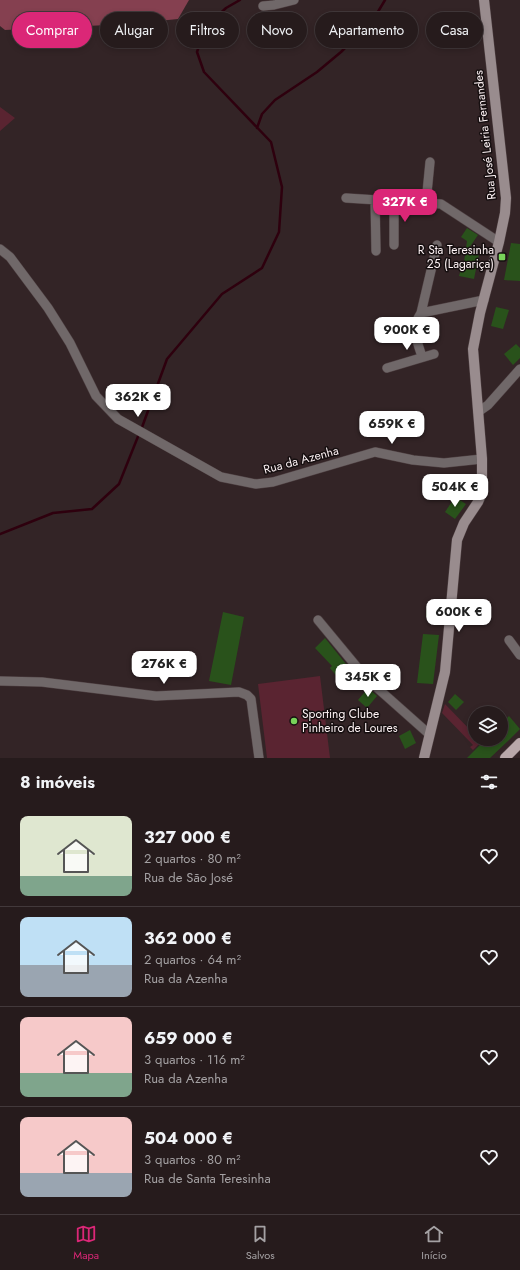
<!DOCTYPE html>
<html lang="pt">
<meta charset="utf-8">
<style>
body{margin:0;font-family:Jost,sans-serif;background:#2e2425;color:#f1f3f6;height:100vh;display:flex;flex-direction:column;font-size:15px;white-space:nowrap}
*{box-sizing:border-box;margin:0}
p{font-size:13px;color:#a4a1a3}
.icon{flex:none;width:22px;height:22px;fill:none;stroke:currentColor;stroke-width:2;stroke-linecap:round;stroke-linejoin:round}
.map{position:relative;height:758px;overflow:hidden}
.side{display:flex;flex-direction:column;background:#261b1c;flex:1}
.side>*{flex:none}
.guide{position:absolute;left:12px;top:12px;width:496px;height:36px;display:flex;gap:8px}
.controls{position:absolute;left:468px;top:706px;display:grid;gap:8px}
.controls a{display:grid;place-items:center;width:40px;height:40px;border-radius:50%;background:#261b1c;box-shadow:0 2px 6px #0003,0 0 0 1px #42393b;font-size:20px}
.price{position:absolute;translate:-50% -34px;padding:0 9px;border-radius:8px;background:#fff;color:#222;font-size:13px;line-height:26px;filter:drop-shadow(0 1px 2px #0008)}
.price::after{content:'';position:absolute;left:50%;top:24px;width:12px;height:9px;margin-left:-6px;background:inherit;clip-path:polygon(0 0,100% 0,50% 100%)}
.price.selected{background:#db2777;color:#fff}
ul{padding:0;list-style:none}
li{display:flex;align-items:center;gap:12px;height:100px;padding:0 20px}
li+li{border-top:1px solid #42393b}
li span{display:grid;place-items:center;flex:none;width:112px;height:80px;border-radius:8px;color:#555}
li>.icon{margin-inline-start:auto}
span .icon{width:48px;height:48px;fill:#fffc;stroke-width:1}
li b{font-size:17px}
h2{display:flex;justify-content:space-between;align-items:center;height:48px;padding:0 20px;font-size:17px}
.pill{padding:0 14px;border-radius:18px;background:#261b1c;box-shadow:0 2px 6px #0003,0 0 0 1px #42393b;font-size:14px;line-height:36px}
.pill.selected{background:#db2777;color:#fff}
.menu{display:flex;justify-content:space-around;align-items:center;height:56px;border-top:1px solid #42393b;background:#261b1c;font-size:11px;color:#a4a1a3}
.menu a{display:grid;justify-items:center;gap:2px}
.menu .selected{color:#db2777}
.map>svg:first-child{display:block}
.green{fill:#5a2431}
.forest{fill:#854050}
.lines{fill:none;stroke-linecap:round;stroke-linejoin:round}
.stream{stroke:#2e000e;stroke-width:2.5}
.building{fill:#29521b}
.street-casing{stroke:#4f4143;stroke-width:10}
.secondary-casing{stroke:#4f4143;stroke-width:11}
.primary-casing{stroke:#4f4143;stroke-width:11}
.street{stroke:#706869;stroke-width:9}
.secondary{stroke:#998c8e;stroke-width:10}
.primary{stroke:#b9a8aa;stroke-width:10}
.poi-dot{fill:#78d259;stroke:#160f10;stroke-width:1.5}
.labels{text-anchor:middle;stroke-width:3;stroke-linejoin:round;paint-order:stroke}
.street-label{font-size:12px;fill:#fdf2f4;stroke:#160f10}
.poi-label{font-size:12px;fill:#fdf2f4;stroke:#160f10;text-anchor:end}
</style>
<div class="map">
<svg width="520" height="758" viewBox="0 0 520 758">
<rect width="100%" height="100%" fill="#332426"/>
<path class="green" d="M0,107L15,118L0,131Z
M320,676L330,758H267L258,684Z
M445,704L475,735V739H478L481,742L473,750L470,747L473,745L442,713Z"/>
<path class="forest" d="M0,0H189L178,19L128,24L5,30L0,26Z"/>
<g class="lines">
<path class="stream" d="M257,128L262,114L275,100L317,72L341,52L373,20L385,0
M141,430L167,359L222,294L262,268L279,232L282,187L271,142L204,72L197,52L205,28L226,8L240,0
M0,534L53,513L92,509L119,484L139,434"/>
</g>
<path class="building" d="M467,228L478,235L469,248L480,249L474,279L459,276L463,262H464L467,241L461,237Z
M511,243L520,244V281L504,280Z
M496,307L509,310L503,329L491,326Z
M516,344L520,348V358L513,365L504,354Z
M455,497L466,504L455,519L445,512Z
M427,606L441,608L440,619L426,617Z
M223,612L244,617L231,685L209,681Z
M423,634L439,635L433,684L417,683Z
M325,638L350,669L338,678L330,668L332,666L315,648Z
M368,688L377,696L367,708L358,700Z
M455,694L464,702L456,710L448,702Z
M509,716L520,729L509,740L490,758H467L483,742L481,739H501V724Z
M410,730L416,743L405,749L399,736Z"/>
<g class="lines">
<defs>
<path id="street" d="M263,6L274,5L294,0
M346,198L441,204L499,242
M375,200L376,251
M426,203L430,162
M394,245V201
M437,245L421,313L484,300
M0,249L10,257L48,308L70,343L96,396L118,419L221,477L256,484L273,482L375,452L413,460L444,463L482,459
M421,313C410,330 417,339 422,357
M387,368L434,354
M478,412L488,405L520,369
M318,620L366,678L429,734
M509,640L520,655
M0,681L42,682L156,696L239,692L247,695L251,699L259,758"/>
<path id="secondary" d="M424,758L445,672L457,540L464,523L478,502L482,493V459L473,349L480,313L499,242L505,213L506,198L484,0"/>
<path id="primary" d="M505,758L520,743"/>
</defs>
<use href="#street" class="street-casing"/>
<use href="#secondary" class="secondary-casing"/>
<use href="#primary" class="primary-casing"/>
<use href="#street" class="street"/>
<use href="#secondary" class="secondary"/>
<use href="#primary" class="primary"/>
</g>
<g class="poi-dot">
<rect x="498" y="253" width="8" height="8" rx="2"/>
<circle cx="294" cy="721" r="4"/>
</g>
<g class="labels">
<g class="street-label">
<text transform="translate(485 135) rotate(-96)" y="4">Rua José Leiria Fernandes</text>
<text transform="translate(301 460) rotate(-15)" y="4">Rua da Azenha</text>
</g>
<g class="poi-label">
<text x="494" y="254">R Sta Teresinha<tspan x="494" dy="14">25 (Lagariça)</tspan></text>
<text x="302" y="718" text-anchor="start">Sporting Clube<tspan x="302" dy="14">Pinheiro de Loures</tspan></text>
</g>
</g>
</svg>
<div class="controls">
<a><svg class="icon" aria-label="layers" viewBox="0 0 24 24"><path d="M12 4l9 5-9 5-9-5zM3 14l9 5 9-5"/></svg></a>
</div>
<b class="price selected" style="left:405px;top:223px">327K €</b>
<b class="price" style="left:407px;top:351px">900K €</b>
<b class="price" style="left:138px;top:418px">362K €</b>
<b class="price" style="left:392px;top:445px">659K €</b>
<b class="price" style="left:455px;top:508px">504K €</b>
<b class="price" style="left:459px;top:633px">600K €</b>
<b class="price" style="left:164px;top:685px">276K €</b>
<b class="price" style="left:368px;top:698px">345K €</b>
<div class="guide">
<a class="pill selected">Comprar</a>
<a class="pill">Alugar</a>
<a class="pill">Filtros</a>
<a class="pill">Novo</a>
<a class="pill">Apartamento</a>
<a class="pill">Casa</a>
</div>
</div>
<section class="side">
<h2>8 imóveis<svg class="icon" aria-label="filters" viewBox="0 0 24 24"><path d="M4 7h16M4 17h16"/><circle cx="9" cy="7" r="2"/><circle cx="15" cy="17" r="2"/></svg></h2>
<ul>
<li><span style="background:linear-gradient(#dfe7d0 75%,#7fa58c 0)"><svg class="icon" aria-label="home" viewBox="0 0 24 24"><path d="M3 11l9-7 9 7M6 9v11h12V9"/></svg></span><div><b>327 000 €</b><p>2 quartos · 80 m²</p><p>Rua de São José</p></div><svg class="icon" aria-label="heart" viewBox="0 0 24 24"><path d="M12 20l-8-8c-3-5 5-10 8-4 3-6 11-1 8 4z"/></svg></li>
<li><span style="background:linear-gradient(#bfe0f5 60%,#9aa5b1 0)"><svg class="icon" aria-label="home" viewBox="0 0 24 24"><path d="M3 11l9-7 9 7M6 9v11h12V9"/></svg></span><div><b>362 000 €</b><p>2 quartos · 64 m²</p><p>Rua da Azenha</p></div><svg class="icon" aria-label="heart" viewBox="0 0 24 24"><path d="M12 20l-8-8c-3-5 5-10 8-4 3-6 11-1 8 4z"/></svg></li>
<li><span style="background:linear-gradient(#f6c9c9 70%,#7fa58c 0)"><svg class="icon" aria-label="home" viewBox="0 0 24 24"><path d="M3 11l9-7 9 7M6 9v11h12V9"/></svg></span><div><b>659 000 €</b><p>3 quartos · 116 m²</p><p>Rua da Azenha</p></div><svg class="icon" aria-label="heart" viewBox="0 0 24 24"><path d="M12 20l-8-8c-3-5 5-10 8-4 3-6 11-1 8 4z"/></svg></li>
<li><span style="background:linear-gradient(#f6c9c9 70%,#9aa5b1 0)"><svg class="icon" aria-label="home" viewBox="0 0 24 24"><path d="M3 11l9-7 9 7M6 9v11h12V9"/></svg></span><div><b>504 000 €</b><p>3 quartos · 80 m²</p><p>Rua de Santa Teresinha</p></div><svg class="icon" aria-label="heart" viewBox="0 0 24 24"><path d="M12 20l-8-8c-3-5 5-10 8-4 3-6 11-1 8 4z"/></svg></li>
</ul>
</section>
<nav class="menu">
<a class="selected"><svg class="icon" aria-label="map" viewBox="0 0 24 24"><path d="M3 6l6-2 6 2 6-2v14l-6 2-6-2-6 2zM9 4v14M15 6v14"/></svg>Mapa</a>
<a><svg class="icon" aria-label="saved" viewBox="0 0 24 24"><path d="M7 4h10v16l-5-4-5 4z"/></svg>Salvos</a>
<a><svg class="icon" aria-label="home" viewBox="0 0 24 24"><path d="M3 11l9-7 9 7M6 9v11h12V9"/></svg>Início</a>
</nav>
